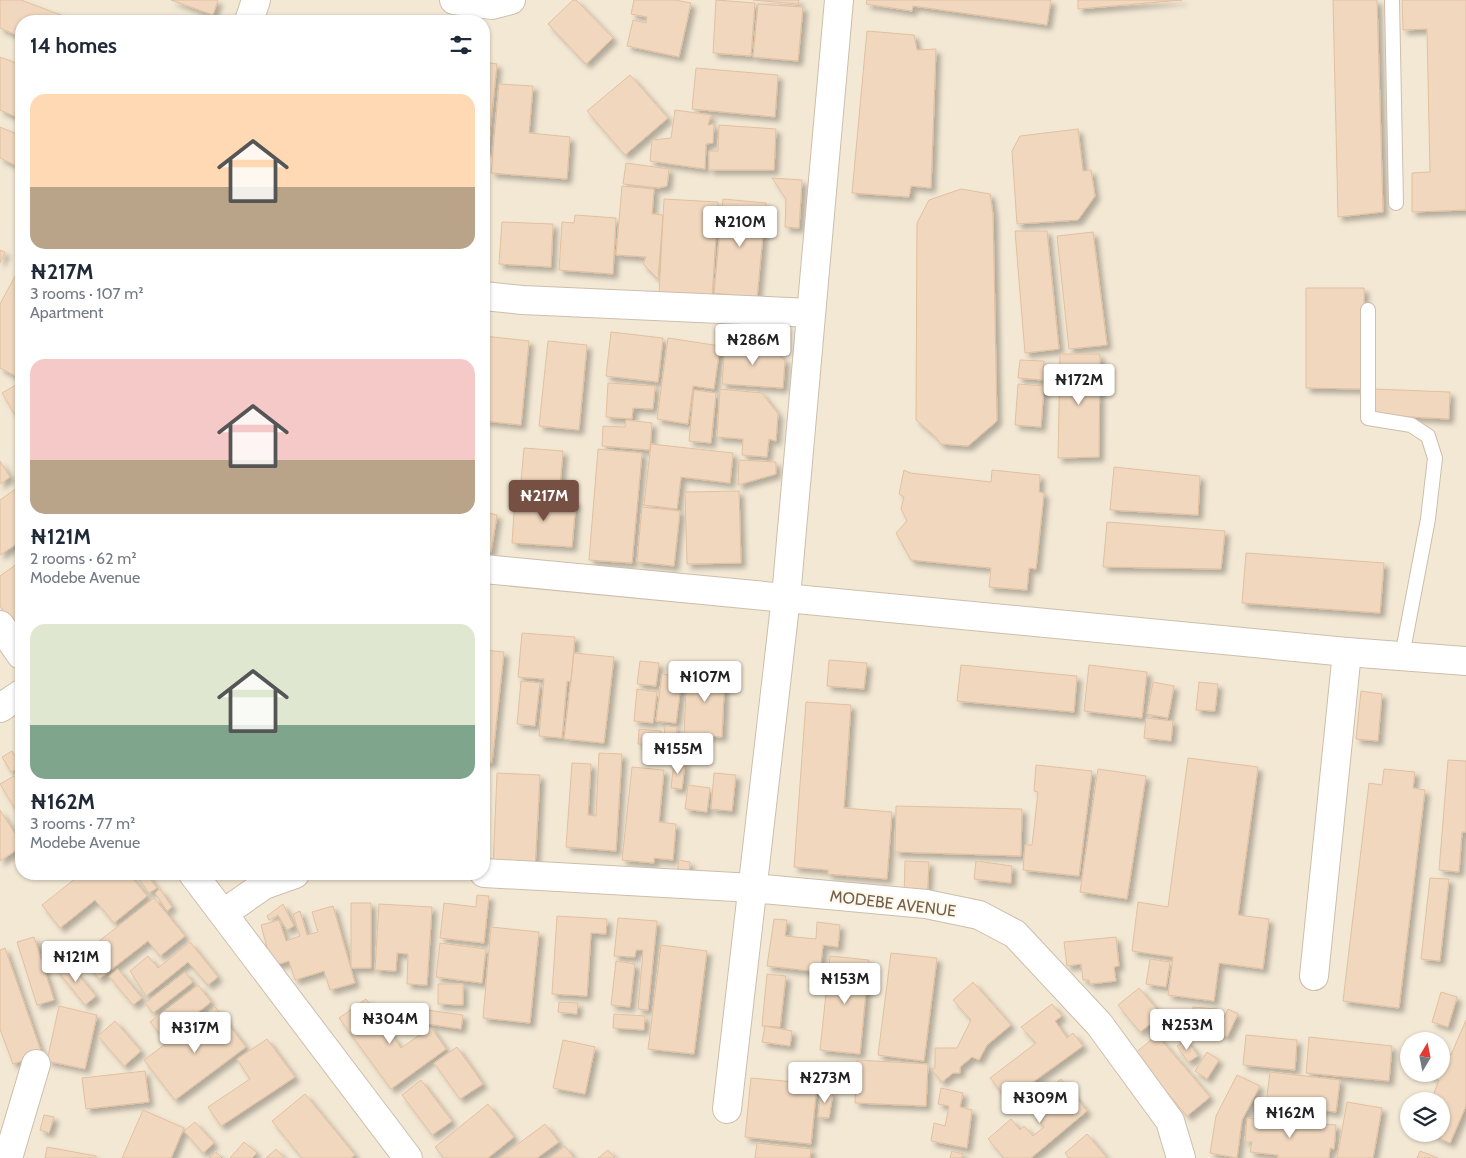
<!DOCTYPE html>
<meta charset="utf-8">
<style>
body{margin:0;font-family:Cabin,sans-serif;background:#f2f2f3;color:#1f2937;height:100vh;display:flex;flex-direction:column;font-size:19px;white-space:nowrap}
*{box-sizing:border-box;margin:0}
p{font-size:16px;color:#747a83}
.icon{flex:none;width:28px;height:28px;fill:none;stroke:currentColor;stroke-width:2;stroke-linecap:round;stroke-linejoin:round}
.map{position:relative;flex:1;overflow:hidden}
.sheet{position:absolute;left:15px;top:15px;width:475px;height:865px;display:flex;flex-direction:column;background:#fff;border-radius:20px;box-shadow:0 1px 4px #0004}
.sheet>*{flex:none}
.needle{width:32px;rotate:10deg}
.fabs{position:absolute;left:1400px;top:1032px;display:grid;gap:10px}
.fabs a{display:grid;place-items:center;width:50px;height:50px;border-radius:50%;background:#fff;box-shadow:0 1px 4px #0004;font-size:25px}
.price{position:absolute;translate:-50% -42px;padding:0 11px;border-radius:5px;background:#fff;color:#222;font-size:16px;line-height:32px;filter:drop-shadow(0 1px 2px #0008)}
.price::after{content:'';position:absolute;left:50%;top:30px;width:15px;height:11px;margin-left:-8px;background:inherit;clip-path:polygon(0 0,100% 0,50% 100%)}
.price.on{background:#765042;color:#fff}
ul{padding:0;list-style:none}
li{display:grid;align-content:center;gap:10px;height:265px;padding:0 15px}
li span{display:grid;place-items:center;height:155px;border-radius:15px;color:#555}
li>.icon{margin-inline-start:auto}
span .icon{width:90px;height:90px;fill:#fffc;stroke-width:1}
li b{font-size:21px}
h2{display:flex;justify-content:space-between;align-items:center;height:60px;padding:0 15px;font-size:21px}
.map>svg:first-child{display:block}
.residential{fill:#f3e8d4;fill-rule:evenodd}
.building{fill:#f0d7be;stroke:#e2c09f;filter:url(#shadow)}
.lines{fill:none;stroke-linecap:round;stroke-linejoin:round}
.service-casing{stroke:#cdbeac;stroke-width:16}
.minor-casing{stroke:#cdbeac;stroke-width:30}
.tertiary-casing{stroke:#cdbeac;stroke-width:30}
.service{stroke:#fff;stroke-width:14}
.minor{stroke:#fff;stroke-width:28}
.tertiary{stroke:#fff;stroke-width:28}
.labels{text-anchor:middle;stroke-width:4.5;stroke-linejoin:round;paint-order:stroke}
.street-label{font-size:16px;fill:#735e4b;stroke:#fef9ec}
</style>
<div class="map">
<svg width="1466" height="1158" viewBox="0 0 1466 1158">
<defs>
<filter id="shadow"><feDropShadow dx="4.5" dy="4.5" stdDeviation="2.5" flood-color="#0004"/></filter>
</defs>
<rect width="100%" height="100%" fill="#fbf5e6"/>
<path class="residential" d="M0,0H1466V1158H0ZM21,21H484V874H21ZM1409,1041H1441V1074H1409ZM1409,1101H1441V1134H1409Z"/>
<path class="building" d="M0,0H21L66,17L64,21H21V37L0,28Z
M171,0H218L213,15Z
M573,0H576L613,38L586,64L548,24Z
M634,0H675L691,3L679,57L627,46L633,20L646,23L647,17L631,14Z
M716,0L755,3L751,56L713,53Z
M753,0H799L798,4Z
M867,0H1051L1047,25L913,6L912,11L866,4Z
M1078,0H1182L1078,9Z
M1333,0H1377L1383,212L1338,217Z
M1402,0H1466V210L1412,212V173L1430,172L1427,29L1403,30Z
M758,4L803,7L798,61L753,57Z
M867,31L914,35L917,50L936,49L931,188L911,186L909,197L852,193Z
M0,57L21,65V119L0,110Z
M484,62L497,64L488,152H484Z
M696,68L778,75L775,117L692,109Z
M630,75L668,118L625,155L587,111Z
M499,84L533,86L529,133L570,137L567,179L491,173Z
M675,110L711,115L708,125L714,124L713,143L706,144L705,169L650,161L652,140L671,138Z
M719,125L776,129L774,170H709V151H718Z
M0,127L21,136V157L17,166L0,158Z
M1078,129L1083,171L1091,170L1095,196L1078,220L1017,224L1012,151L1020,136Z
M626,163L669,169L667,186L659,188L623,184Z
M772,178L802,180L799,228L785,227L786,199Z
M622,186L654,189L652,214L663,215L658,279L643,264L646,257L616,255Z
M961,189L990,194L993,214L997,421L968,446L941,444L936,437L916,420L917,223L929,200Z
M664,199L718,202L712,298L659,295Z
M723,199L766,203L757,298L714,293Z
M575,215L616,218L613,274L559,270L562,222L574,223Z
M502,222L553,224L551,267L499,264Z
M1015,231H1047L1059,349L1025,353Z
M1093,232L1107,345L1069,349L1057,236Z
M0,250L5,252L0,263Z
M21,265V366L16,376L0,368V304Z
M1306,288H1364V389L1306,388Z
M611,332L663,338L658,382L606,376Z
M484,336L529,341L521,425L484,421Z
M668,338L720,346L714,389L693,386L688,424L657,419Z
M548,341L587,345L579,430L539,426Z
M725,343L766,346L785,360L783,388L722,384Z
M1060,354H1100L1099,457L1058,458Z
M1020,360L1044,361L1043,380L1018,378Z
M21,382V425L2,393Z
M608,383L655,386L653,409L633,408L632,419L606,417Z
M1018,384L1044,386L1041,427L1015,425Z
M720,389L762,393L778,414L776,441L769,439L767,457L742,455L743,439L717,437Z
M1373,389L1450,392L1449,419L1372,415Z
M694,390L716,393L711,443L689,441Z
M626,420L652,423L650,450L602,446L603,426L625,427Z
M651,444L733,453L730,483L681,477L677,509L644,505Z
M524,448L563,451L559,498L520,494Z
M598,449L642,453L632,563L589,560Z
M739,460L776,462V474L738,485Z
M0,461L10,477L0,484Z
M1114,467L1200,476L1198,515L1110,510Z
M904,470L910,473L991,482L992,470L1040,475L1039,492L1044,493L1036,569L1029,568L1027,590L989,587L991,568L911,560L896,533L907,521L901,509L904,497L899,494Z
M21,485V541L0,555V500Z
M739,491L741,563L687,564L685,492Z
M515,496L576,501L572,547L512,543Z
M642,507L680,511L674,566L637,562Z
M484,512L497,515L491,552L484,554Z
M1107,522L1225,531L1221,569L1103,567Z
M1246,553L1384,563L1380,613L1242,603Z
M21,561V637L0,606V576Z
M522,633L575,637L571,682L567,681L562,738L539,736L544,679L518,677Z
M484,650L504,652L492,763L484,762Z
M574,653L614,657L604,743L564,739Z
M829,660L867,663L864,689L827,686Z
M640,661L659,663L656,686L637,684Z
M961,665L1077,676L1074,712L957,701Z
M1089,665L1147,672L1142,718L1084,711Z
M687,669L725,671L722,737L684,734Z
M662,674L682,677L676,723L656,721Z
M521,681L540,683L535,726L517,724Z
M1153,682L1174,686L1168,718L1147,714Z
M1199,682L1218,684L1215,711L1196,710Z
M637,689L657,692L653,723L634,721Z
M1361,691L1382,694L1378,741L1356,739Z
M806,702L851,705L844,808L892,812L887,879L828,874V870L794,867Z
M1146,718L1173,721L1171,741L1144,738Z
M665,726L677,727L676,746L663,745Z
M639,729L661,731L659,745L638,744Z
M12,751L21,767L11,772L2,757Z
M599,753L622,754L616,851L566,847L572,763L591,764L588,815L596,816Z
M1188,758L1258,767L1238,915L1269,919L1263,969L1219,963L1214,1001L1168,995L1173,957L1132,951L1138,902L1168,907Z
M1448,760L1466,761V832H1462L1459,872L1439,870Z
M674,761L685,762L682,789L671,788Z
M1036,765L1092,771L1079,876L1023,870L1025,845H1032L1038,792L1034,791Z
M632,767L664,770L659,822L676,824L673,860L654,858V863L622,860Z
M1098,769L1146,776L1127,899L1080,892Z
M1384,769L1415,772L1413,788L1425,790L1399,1008L1343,1001L1369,783L1382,785Z
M497,773L540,775L535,869L493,868Z
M714,773L736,775L732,811L711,809Z
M14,776L21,789L20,817L0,784Z
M688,785L710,788L707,812L685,809Z
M896,806L1022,809L1021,856L895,852Z
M0,810L21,843V847L0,861Z
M679,860L690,862L689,874L677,873Z
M905,861L929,862L927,901L904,900Z
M976,861L1012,866L1011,883L974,879Z
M81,874H129L147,896L114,923L95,900L60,928L42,905Z
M136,874H147L157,888L149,893Z
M1430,878L1449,879L1440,961L1421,959Z
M160,889L172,907L167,911L155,893Z
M477,895L489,896L484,943L440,938L444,903L476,907Z
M154,898L185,936L160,956L148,941L99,979L80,956Z
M351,903H371V968H351Z
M283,904L294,926L287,930L278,915L269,920L267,916Z
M379,904L432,907L427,985L407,984L408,954L397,953L396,971L375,970Z
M333,906L355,983L330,990L324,971L295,980L289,961L272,966L261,925L279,920L286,941L300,936L293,914L300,911L307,935L318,932L312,912Z
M557,916L607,919L606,934L591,933L587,996L552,994Z
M618,918L657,921L648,1010L638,1009L643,950H636L635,957L614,956Z
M774,919L787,920L785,936L816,939L817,922L840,925L838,947L823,945L820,972L767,966Z
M491,927L539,932L530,1023L483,1018Z
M34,937L54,1000L37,1005L17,942Z
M1116,937L1119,966L1114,967L1116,981L1090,984L1089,980H1083L1081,964L1067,966L1064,942Z
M190,942L218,977L208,985L188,962L146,996L130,971L148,956L158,968Z
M440,943L486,949L482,983L436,977Z
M661,945L707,951L694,1054L648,1049Z
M5,948L42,1054L13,1064L0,1029V950Z
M891,953L937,958L924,1061L878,1055Z
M830,956L869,960L860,1054L820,1050Z
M1150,959L1170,962L1166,987L1146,984Z
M66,960L96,996L85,1005L56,969Z
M616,961L635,964L630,1007L611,1005Z
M118,969L142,998L133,1005L109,976Z
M185,972L193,982L153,1013L145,1003Z
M767,974L786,976L780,1027L762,1026Z
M973,982L1011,1025L987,1045L979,1060L972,1057L960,1067V1073H953L942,1082L932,1070L935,1068V1048H957L971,1020L953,1000Z
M438,984H463V1005L438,1004Z
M198,985L211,1002L164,1039L150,1022Z
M1139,988L1162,1015L1140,1032L1118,1005Z
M1441,992L1457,997L1448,1027L1432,1022Z
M366,999L401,1048L431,1027L446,1049L391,1089L339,1018Z
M559,1002L578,1003L577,1014L558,1012Z
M1052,1004L1062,1016L1055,1021L1067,1038L1073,1033L1083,1046L1008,1100L990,1078L1036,1043L1021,1027Z
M390,1005L463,1015L461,1029L388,1018Z
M59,1006L97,1015L85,1069L47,1061Z
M215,1007L246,1047L175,1100L144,1060Z
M1193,1007L1217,1009L1216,1022L1192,1020Z
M1228,1009L1238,1014L1227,1037L1217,1032Z
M614,1014L645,1016L644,1030L613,1028Z
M1466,1020V1106L1450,1143L1430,1134H1441V1101H1431L1439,1080L1430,1076L1431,1074H1441V1050L1451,1055Z
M115,1021L141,1051L124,1066L98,1036Z
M765,1026L792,1031L790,1046L762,1042Z
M1157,1035L1210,1097L1187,1116L1134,1054Z
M1246,1035L1297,1040L1295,1070L1243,1065Z
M1309,1037L1392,1046L1389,1081L1306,1073Z
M267,1039L295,1077L221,1126L208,1107L250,1079L237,1059Z
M563,1040L595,1047L585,1094L553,1088Z
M1187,1040L1198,1056L1188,1062L1177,1046Z
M457,1047L483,1084L460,1099L434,1063Z
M1207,1052L1219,1060L1207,1079L1195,1071Z
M857,1060L928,1064L926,1106L855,1103Z
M145,1071L149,1102L86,1109L82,1078Z
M1270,1072L1340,1080L1336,1112L1266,1104Z
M1237,1075L1260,1086L1242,1120L1237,1158L1210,1153L1216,1116Z
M751,1078L817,1084L811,1144L745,1137Z
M1061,1079L1087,1111L1031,1158H1004L988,1139L1011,1119L1020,1130L1024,1126L1033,1136L1044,1127L1036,1118L1044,1111L1035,1100Z
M421,1080L452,1121L432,1135L402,1095Z
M941,1088L963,1093L960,1107L972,1110L967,1148L931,1141L934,1123L945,1126L949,1106L938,1104Z
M821,1090L833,1092L829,1118L818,1117Z
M305,1094L355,1155L351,1158H302L272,1121Z
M1347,1102L1382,1108L1373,1158H1337Z
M488,1104L514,1137L488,1158H444L435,1147Z
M143,1110L184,1128L171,1158H122Z
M44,1115L54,1117L49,1133L40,1130Z
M1247,1118L1336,1125L1334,1149L1330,1148L1329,1158H1278V1155L1250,1152L1252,1142H1245Z
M195,1122L214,1143L203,1153L184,1131Z
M545,1124L559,1142L537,1158H499Z
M1087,1134L1107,1158H1069L1065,1153Z
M244,1142L257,1153L252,1158H230Z
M757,1143L811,1149L810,1158H755Z
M565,1146L574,1158H550Z
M47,1147L96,1156V1158H45Z
M276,1149L284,1158H266Z
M608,1150L615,1158H598Z
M952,1151L963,1154L962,1158H950Z
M1420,1151L1438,1158H1417Z
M216,1152L222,1158H209Z"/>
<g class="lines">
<defs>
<path id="service" d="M1392,0L1396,203
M1368,310V418L1411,425L1428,436L1435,458L1428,519L1402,656"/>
<path id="minor" d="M454,0L492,5L511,0
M249,21L256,0
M484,296L522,300L811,313
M0,625L21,655
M484,873L753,888L926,904L979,915L1015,934L1099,1024L1170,1121L1181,1158
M193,874L408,1158
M224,913L264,885L295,874
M1314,976L1347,652
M727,1109L786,597L839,0
M8,1158L36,1064"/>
<path id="tertiary" d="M484,569L1347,652L1466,661
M0,708L21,694"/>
</defs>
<use href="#service" class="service-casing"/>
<use href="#minor" class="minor-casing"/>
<use href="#tertiary" class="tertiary-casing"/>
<use href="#service" class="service"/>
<use href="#minor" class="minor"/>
<use href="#tertiary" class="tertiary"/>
</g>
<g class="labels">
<g class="street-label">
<text transform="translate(893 903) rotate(7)" y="6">MODEBE AVENUE</text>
</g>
</g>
</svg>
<div class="fabs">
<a><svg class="needle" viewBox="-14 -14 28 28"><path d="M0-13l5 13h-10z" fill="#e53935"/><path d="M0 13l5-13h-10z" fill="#747a83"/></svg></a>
<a><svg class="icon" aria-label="layers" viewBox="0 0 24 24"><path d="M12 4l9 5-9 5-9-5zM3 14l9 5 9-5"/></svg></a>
</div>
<b class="price" style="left:740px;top:248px">₦210M</b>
<b class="price" style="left:753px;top:366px">₦286M</b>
<b class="price" style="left:1079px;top:406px">₦172M</b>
<b class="price on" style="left:544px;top:522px">₦217M</b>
<b class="price" style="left:705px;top:703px">₦107M</b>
<b class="price" style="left:678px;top:775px">₦155M</b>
<b class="price" style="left:76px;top:983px">₦121M</b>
<b class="price" style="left:845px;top:1005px">₦153M</b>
<b class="price" style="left:390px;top:1045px">₦304M</b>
<b class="price" style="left:1187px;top:1051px">₦253M</b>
<b class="price" style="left:195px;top:1054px">₦317M</b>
<b class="price" style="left:825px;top:1104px">₦273M</b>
<b class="price" style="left:1040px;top:1124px">₦309M</b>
<b class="price" style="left:1290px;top:1139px">₦162M</b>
<section class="sheet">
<h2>14 homes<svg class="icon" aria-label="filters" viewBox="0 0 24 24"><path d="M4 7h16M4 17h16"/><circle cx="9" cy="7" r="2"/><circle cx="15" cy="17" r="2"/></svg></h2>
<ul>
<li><span style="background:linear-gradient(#ffd9b3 60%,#b9a48a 0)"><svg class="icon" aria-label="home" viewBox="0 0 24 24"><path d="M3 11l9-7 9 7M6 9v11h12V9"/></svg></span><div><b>₦217M</b><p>3 rooms · 107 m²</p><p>Apartment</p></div></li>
<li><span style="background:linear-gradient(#f6c9c9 65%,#b9a48a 0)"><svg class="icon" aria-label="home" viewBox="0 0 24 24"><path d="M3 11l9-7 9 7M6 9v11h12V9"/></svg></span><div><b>₦121M</b><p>2 rooms · 62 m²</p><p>Modebe Avenue</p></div></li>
<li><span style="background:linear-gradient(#dfe7d0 65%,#7fa58c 0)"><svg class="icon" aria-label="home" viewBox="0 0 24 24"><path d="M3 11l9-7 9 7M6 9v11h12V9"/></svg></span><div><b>₦162M</b><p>3 rooms · 77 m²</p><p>Modebe Avenue</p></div></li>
</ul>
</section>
</div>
